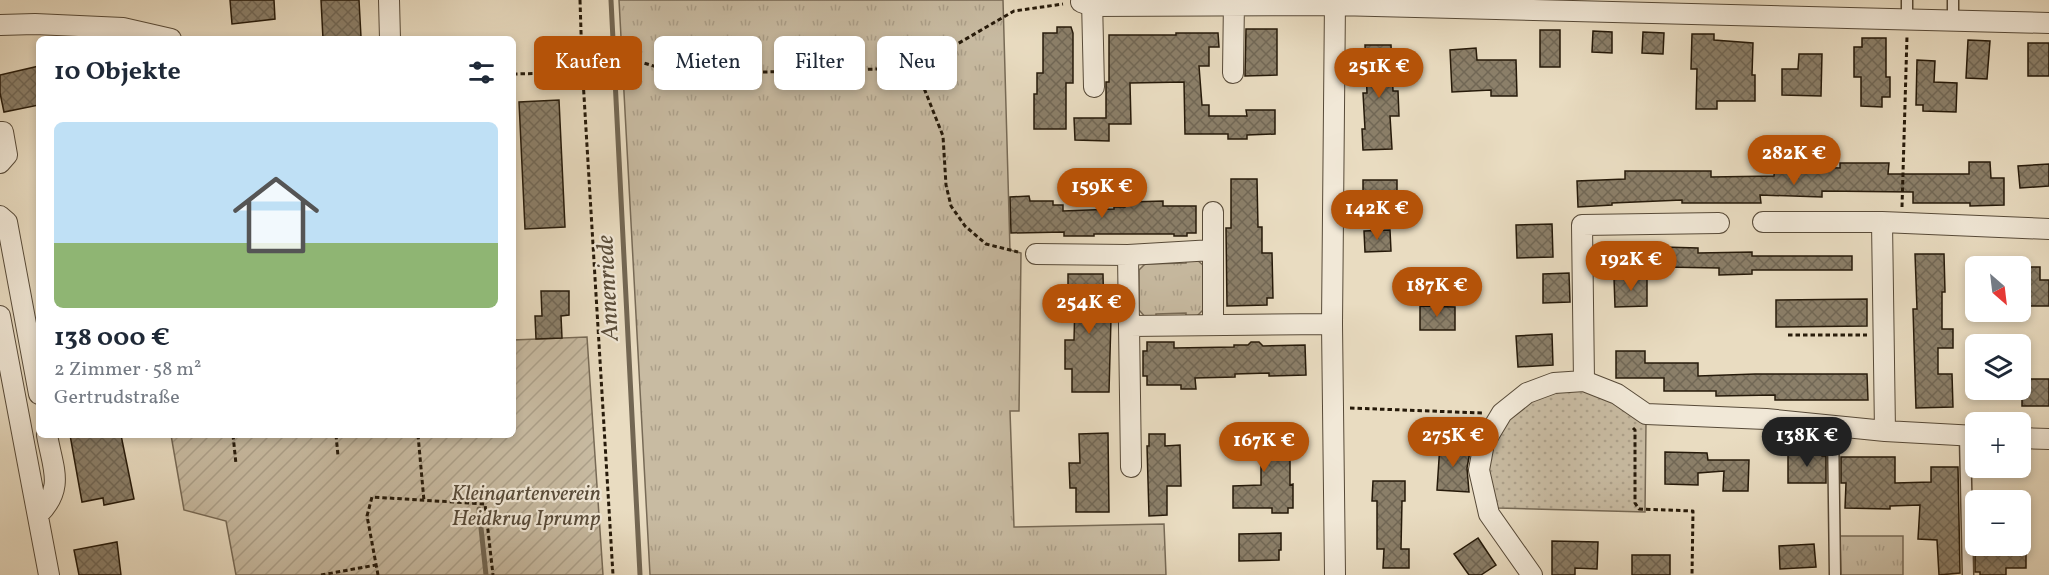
<!DOCTYPE html>
<html lang="de">
<meta charset="utf-8">
<style>
body{margin:0;font-family:Vollkorn,serif;background:#f2f2f3;color:#1f2937;height:100vh;display:flex;flex-direction:column;font-size:22px;white-space:nowrap}
*{box-sizing:border-box;margin:0}
p{font-size:20px;color:#747a83}
.icon{flex:none;width:33px;height:33px;fill:none;stroke:currentColor;stroke-width:2;stroke-linecap:round;stroke-linejoin:round}
.map{position:relative;flex:1;overflow:hidden}
.sheet{position:absolute;left:36px;top:36px;width:480px;height:402px;display:flex;flex-direction:column;background:#fff;border-radius:9px;box-shadow:0 3px 9px #0003}
.sheet>*{flex:none}
.guide{position:absolute;left:534px;top:36px;width:570px;height:54px;display:flex;gap:12px}
.needle{width:39px;rotate:152deg}
.controls{position:absolute;left:1965px;top:256px;display:grid;gap:12px}
.controls a{display:grid;place-items:center;width:66px;height:66px;border-radius:9px;background:#fff;box-shadow:0 3px 9px #0003;font-size:30px}
.price{position:absolute;translate:-50% -51px;padding:0 14px;border-radius:21px;background:#b45309;color:#fff;font-size:20px;line-height:39px;filter:drop-shadow(0 2px 3px #0008)}
.price::after{content:'';position:absolute;left:50%;top:36px;width:18px;height:14px;margin-left:-9px;background:inherit;clip-path:polygon(0 0,100% 0,50% 100%)}
.price.current{background:#222;color:#fff}
ul{padding:0;list-style:none}
li{display:grid;align-content:center;gap:12px;height:318px;padding:0 18px}
li span{display:grid;place-items:center;height:186px;border-radius:9px;color:#555}
li>.icon{margin-inline-start:auto}
span .icon{width:108px;height:108px;fill:#fffc;stroke-width:1}
li b{font-size:26px}
h2{display:flex;justify-content:space-between;align-items:center;height:72px;padding:0 18px;font-size:26px}
.tag{padding:0 21px;border-radius:9px;background:#fff;box-shadow:0 3px 9px #0003;font-size:21px;line-height:54px}
.tag.current{background:#b45309;color:#fff}
.map>svg:first-child{display:block}
.grass{fill:url(#grass-tufts);stroke:#776a56;stroke-width:1.5}
.park{fill:url(#park-dots);stroke:#776a56;stroke-width:1.5}
.garden{fill:url(#garden-furrows);stroke:#776a56;stroke-width:1.5}
.lines{fill:none;stroke-linecap:round;stroke-linejoin:round}
.stream{stroke:#736753;stroke-width:5}
.building{fill:url(#building-cross-hatch);stroke:#261a0a;stroke-width:1.5}
.lane-casing{stroke:#574a38;stroke-width:13}
.street-casing{stroke:#574a38;stroke-width:22}
.path{stroke:#261a0a;stroke-width:3;stroke-dasharray:4.5 3;stroke-linecap:butt}
.lane{stroke:#f1e8d7;stroke-width:10}
.street{stroke:#f1e8d7;stroke-width:20}
.labels{text-anchor:middle;stroke-width:4.5;stroke-linejoin:round;paint-order:stroke}
.park-label{font-size:22px;font-style:italic;fill:#574a38;stroke:#f1e8d7}
.water-label{font-size:24px;font-style:italic;fill:#5a4d3a;stroke:#f1e8d7}
</style>
<div class="map">
<svg width="2049" height="575" viewBox="0 0 2049 575">
<defs>
<pattern id="grass-tufts" width="24" height="20" patternUnits="userSpaceOnUse" patternTransform="scale(1.5)"><rect width="24" height="20" fill="#c8bba2"/><path d="M3 7l-1-3M5 7V3M7 7l1-3M15 17l-1-3M17 17v-4M19 17l1-3" fill="none" stroke="#aca08a"/></pattern>
<pattern id="park-dots" width="8" height="8" patternUnits="userSpaceOnUse" patternTransform="scale(1.5)"><rect width="8" height="8" fill="#c8bba2"/><path d="M2 2h.1M6 6h.1" fill="none" stroke="#aca08a" stroke-width="1.8" stroke-linecap="round"/></pattern>
<pattern id="garden-furrows" width="10" height="10" patternUnits="userSpaceOnUse" patternTransform="scale(1.5)"><rect width="10" height="10" fill="#c8bba2"/><path d="M-1 1l2-2M0 10L10 0M9 11l2-2" fill="none" stroke="#aca08a"/></pattern>
<pattern id="building-cross-hatch" width="8" height="8" patternUnits="userSpaceOnUse" patternTransform="scale(1.5)"><rect width="8" height="8" fill="#8b7f69"/><path d="M0 0l8 8M0 8l8-8" fill="none" stroke="#716755"/></pattern>
</defs>
<rect width="100%" height="100%" fill="#e9dcc1"/>
<filter id="stains"><feTurbulence type="fractalNoise" baseFrequency=".00333" numOctaves="4"/><feColorMatrix values="0 0 0 0 .2 0 0 0 0 .09 0 0 0 0 .02 0 0 0 .5 -.17"/></filter>
<radialGradient id="worn" r=".72"><stop offset=".6" stop-color="#630" stop-opacity="0"/><stop offset="1" stop-color="#630" stop-opacity=".3"/></radialGradient>
<path class="grass" d="M619,0H1003L1010,250L1021,253L1019,411H1010L1014,527L1164,524L1166,575H650Z
M1186,259H1196L1204,266L1205,308L1195,318L1186,319V313L1156,314V319H1147L1139,310V270L1145,264L1186,263Z
M1840,536H1903V575H1841Z"/>
<path class="park" d="M1559,390C1572,390 1589,390 1602,395C1618,402 1629,417 1646,423L1645,512L1498,508C1481,475 1489,435 1517,410C1528,400 1544,395 1559,390Z"/>
<path class="garden" d="M587,337L603,575H236L226,521L184,510L171,435H513V340Z"/>
<g class="lines">
<path class="stream" d="M611,0L640,575
M479,509L486,575"/>
</g>
<path class="building" d="M230,0H274L275,19L232,24Z
M321,0H359L361,37L323,39Z
M1057,27H1071L1073,33V83H1066V129H1034V94H1037V73H1043V33H1057Z
M1246,29H1277V75L1245,76Z
M1540,30H1560V67H1540Z
M1593,31L1612,32V53L1592,52Z
M1643,32L1664,33L1663,54L1642,53Z
M1176,33H1218L1219,47H1209V66H1199L1202,105H1209V116H1247L1246,110H1275V134L1247,135V139H1228V134H1185L1184,82L1130,83L1131,124H1109V141L1075,140L1074,118H1106V82H1109V35H1176Z
M1692,34H1714V40L1753,43L1752,75H1755V101H1717V109H1696L1697,69H1691Z
M1862,38H1886V77H1890V97H1882V107L1861,106V77H1854V47H1862Z
M1968,40L1990,41L1987,79L1966,78Z
M2028,43H2049V76H2028Z
M1365,45H1391L1393,91H1398L1399,116H1390L1392,149L1363,150L1362,129H1365L1363,93H1367Z
M1476,48L1477,60H1516L1517,96H1491V90L1452,92L1450,50Z
M1799,54H1822L1821,96L1782,95V69H1798Z
M1917,60L1935,61L1934,82L1957,83L1956,112L1923,111V105H1916Z
M39,66V105L4,112L0,93V75Z
M559,100L565,227L525,229L519,102Z
M1969,162H1990L1991,178H2004V205L1970,206V203H1913V192L1822,191V197L1760,195L1761,203H1682V200L1612,203V205L1578,207L1577,181L1625,179V171H1711V177L1774,176L1775,166L1840,168V163H1889L1888,174H1969Z
M2049,164V186L2020,188L2018,166Z
M1231,179H1257L1258,227H1262V253H1272L1273,298H1267V305L1227,306L1226,228H1231Z
M1363,180H1397V203H1363Z
M1029,196L1030,201H1053V205H1063V211L1114,209V207H1125L1129,202L1163,201V206H1196V233H1187V236H1174V234H1094V236H1064V232L1011,233L1010,197Z
M1552,224L1553,257L1517,258L1516,225Z
M1390,230L1391,251L1365,252L1364,231Z
M1663,247L1698,248V253L1752,252V256H1852V270H1752V274L1719,275V268L1663,267Z
M1915,254H1944L1945,292H1942V329H1953V348H1938V374H1952L1953,407L1916,408L1913,309H1917Z
M2020,267H2040V280H2049V306H2020Z
M1569,273L1570,302L1543,303V274Z
M1068,274H1103L1104,318H1111L1109,392H1072V369H1065V340H1074L1075,301H1068Z
M1614,278H1647V306L1615,307Z
M541,291H569V315L561,316L562,338L536,339L535,316H542Z
M1867,299V326L1776,327V300Z
M1420,306L1455,307V330H1420Z
M1552,334L1553,365L1518,367L1516,336Z
M1147,342H1174V348L1234,347V345H1248L1251,342H1259L1263,346L1305,345L1306,375L1269,376V373L1235,374V377L1195,378L1196,389H1181V385H1147V376H1143V351H1147Z
M1616,351H1645V363H1698V376L1755,374H1867L1868,400H1775V395L1716,396V391H1664V378H1616Z
M2022,379H2049V406H2022Z
M1237,425H1256L1255,437H1273L1272,447H1290V485L1293,484V508H1288V513H1272V508H1233V486L1261,485V460L1235,459Z
M1108,433L1109,512H1076V488H1070L1069,463H1080L1079,434Z
M1149,434H1165V446L1180,445L1181,486H1167V515L1149,516L1147,446H1149Z
M70,435H121L134,499L104,505L103,498L82,502Z
M1440,444L1471,446L1467,468L1469,492L1437,490Z
M1665,452L1707,453L1708,460H1749L1748,491H1723L1724,471L1698,473V485L1665,484Z
M1788,453H1822V456H1826V483H1788Z
M1841,457H1895V483L1931,482V467H1958L1960,573L1939,575L1937,540L1918,539L1920,505L1890,506V509L1845,508L1846,483H1841Z
M1373,481H1405V501H1402L1401,549H1409V568H1383L1384,549H1377V501H1372Z
M1281,533V550H1279V560L1239,561V534Z
M1478,538L1496,565L1481,575H1469L1454,554Z
M1552,541L1598,542L1597,569L1575,568V575H1552Z
M117,542L121,575H79L74,550Z
M1814,544L1816,567L1780,569L1779,546Z
M1975,546H2005V551L2026,550V568H2006V575H1980V572H1975Z
M1632,555H1670V575H1632Z"/>
<g class="lines">
<defs>
<path id="lane" d="M1907,0V20
M1953,21V0
M1833,426L1835,575
M1965,435L1968,575"/>
<path id="street" d="M389,0L390,39
M1092,0L1094,87
M1335,0L1332,324L1335,575
M1081,2L1092,6L1335,5L2049,23
M0,25L35,24L123,28L171,39
M1233,73L1234,0
M0,132H3L7,155L0,163
M0,216L7,222L39,394
M1763,222H1882L2049,229
M1882,222L1885,431
M1213,250V212
M1036,254L1128,255L1213,250V324
M1128,255L1131,467
M0,316L49,575
M1130,326L1332,324
M1584,381L1582,225L1719,223
M2020,438L2049,439
M38,515C65,488 53,469 47,435
M1532,575L1489,514L1479,470L1484,443L1502,413L1527,393L1554,383L1584,381L1617,394L1646,414L1766,419L1885,431L1976,436"/>
</defs>
<use href="#lane" class="lane-casing"/>
<use href="#street" class="street-casing"/>
<path class="path" d="M580,0L582,63L613,575
M916,68L943,136L946,185L951,206L965,226L986,244L1018,252
M513,74L562,73L582,63L592,60L631,59L676,73L689,74L916,68L1014,11L1063,4
M1902,207L1907,36
M1788,335H1867
M1350,408L1482,413
M1633,428L1635,430V503L1639,509L1693,511L1692,575
M233,435L236,464
M336,435L338,456
M418,435L424,501
M321,575L376,565
M378,575L367,516L372,497L485,504L493,575"/>
<use href="#lane" class="lane"/>
<use href="#street" class="street"/>
</g>
<g class="labels">
<g class="park-label">
<text x="526" y="500">Kleingartenverein<tspan x="526" dy="25">Heidkrug Iprump</tspan></text>
</g>
<g class="water-label">
<text transform="translate(607 288) rotate(-93)" y="8">Annenriede</text>
</g>
</g>
<rect width="100%" height="100%" filter="url(#stains)"/>
<rect width="100%" height="100%" fill="url(#worn)"/>
</svg>
<div class="controls">
<a><svg class="needle" viewBox="-14 -14 28 28"><path d="M0-13l5 13h-10z" fill="#e53935"/><path d="M0 13l5-13h-10z" fill="#747a83"/></svg></a>
<a><svg class="icon" aria-label="layers" viewBox="0 0 24 24"><path d="M12 4l9 5-9 5-9-5zM3 14l9 5 9-5"/></svg></a>
<a>+</a>
<a>−</a>
</div>
<b class="price" style="left:1379px;top:99px">251K €</b>
<b class="price" style="left:1794px;top:186px">282K €</b>
<b class="price" style="left:1102px;top:219px">159K €</b>
<b class="price" style="left:1377px;top:241px">142K €</b>
<b class="price" style="left:1631px;top:292px">192K €</b>
<b class="price" style="left:1437px;top:318px">187K €</b>
<b class="price" style="left:1089px;top:335px">254K €</b>
<b class="price" style="left:1453px;top:468px">275K €</b>
<b class="price current" style="left:1807px;top:468px">138K €</b>
<b class="price" style="left:1264px;top:473px">167K €</b>
<div class="guide">
<a class="tag current">Kaufen</a>
<a class="tag">Mieten</a>
<a class="tag">Filter</a>
<a class="tag">Neu</a>
</div>
<section class="sheet">
<h2>10 Objekte<svg class="icon" aria-label="filters" viewBox="0 0 24 24"><path d="M4 7h16M4 17h16"/><circle cx="9" cy="7" r="2"/><circle cx="15" cy="17" r="2"/></svg></h2>
<ul>
<li><span style="background:linear-gradient(#bfe0f5 65%,#8fb573 0)"><svg class="icon" aria-label="home" viewBox="0 0 24 24"><path d="M3 11l9-7 9 7M6 9v11h12V9"/></svg></span><div><b>138 000 €</b><p>2 Zimmer · 58 m²</p><p>Gertrudstraße</p></div></li>
</ul>
</section>
</div>
